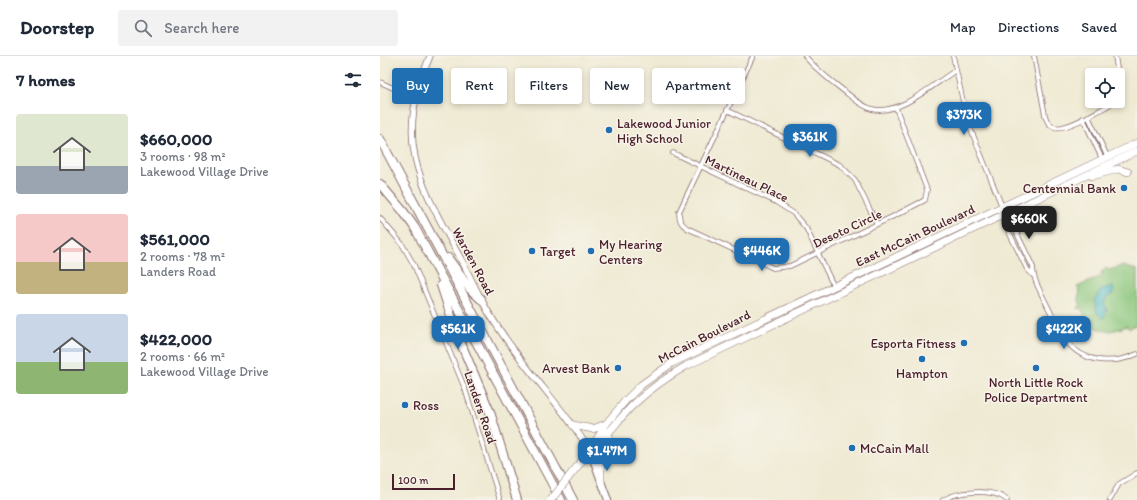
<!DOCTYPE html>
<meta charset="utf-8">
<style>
body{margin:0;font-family:Itim,sans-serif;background:#f2f2f3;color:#1f2937;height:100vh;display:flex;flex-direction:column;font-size:15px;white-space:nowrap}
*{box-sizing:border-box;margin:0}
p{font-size:13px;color:#747a83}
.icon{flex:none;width:22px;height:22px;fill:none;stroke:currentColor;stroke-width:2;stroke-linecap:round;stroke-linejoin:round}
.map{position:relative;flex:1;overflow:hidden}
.details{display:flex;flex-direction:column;background:#fff;width:380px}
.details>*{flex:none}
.guide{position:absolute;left:12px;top:12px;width:380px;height:36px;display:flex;gap:8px}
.fabs{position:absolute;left:705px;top:12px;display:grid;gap:8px}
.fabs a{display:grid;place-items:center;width:40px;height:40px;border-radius:4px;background:#fff;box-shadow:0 2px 6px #0003;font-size:20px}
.scale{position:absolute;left:12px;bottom:10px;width:63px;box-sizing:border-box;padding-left:4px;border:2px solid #4a1f2b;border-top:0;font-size:11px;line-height:14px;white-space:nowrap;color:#4a1f2b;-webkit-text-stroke:3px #f7f3e8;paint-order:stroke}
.price{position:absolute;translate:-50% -34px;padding:0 9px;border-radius:8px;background:#1f6fb2;color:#fff;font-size:13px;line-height:26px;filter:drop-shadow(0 1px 2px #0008)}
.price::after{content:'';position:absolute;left:50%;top:24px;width:12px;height:9px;margin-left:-6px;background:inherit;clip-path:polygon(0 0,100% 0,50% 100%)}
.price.selected{background:#222;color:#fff}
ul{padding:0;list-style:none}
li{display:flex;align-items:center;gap:12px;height:100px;padding:0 16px}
li span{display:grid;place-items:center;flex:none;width:112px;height:80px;border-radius:4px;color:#555}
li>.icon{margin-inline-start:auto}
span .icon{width:48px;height:48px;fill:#fffc;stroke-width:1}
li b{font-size:17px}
h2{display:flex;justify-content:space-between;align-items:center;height:48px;padding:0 16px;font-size:17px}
.tag{padding:0 14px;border-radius:4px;background:#fff;box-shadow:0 2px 6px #0003;font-size:14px;line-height:36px}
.tag.selected{background:#1f6fb2;color:#fff}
header{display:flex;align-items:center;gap:24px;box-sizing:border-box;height:56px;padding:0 20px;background:#fff;border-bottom:1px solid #e0e1e3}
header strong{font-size:19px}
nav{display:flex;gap:22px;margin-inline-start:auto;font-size:14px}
.search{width:280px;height:36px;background:#f2f2f3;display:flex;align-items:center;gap:10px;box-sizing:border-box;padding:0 14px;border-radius:4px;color:#747a83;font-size:15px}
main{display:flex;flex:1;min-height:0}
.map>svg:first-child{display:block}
.green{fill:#89c67b;stroke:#6a7253}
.water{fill:#4ab9c0;stroke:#4a6c76}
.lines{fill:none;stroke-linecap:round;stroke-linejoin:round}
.minor-casing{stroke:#846666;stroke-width:5.5}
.tertiary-casing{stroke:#846666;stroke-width:7}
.secondary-casing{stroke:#846666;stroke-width:8}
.primary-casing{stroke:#846666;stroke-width:8}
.motorway-casing{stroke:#846666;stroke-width:10}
.minor{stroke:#fff;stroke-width:4}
.tertiary{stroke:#fff;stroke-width:5.5}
.secondary{stroke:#fff;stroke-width:6}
.primary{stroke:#fff;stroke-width:7}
.motorway{stroke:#fff;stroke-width:8}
.primary-bridge-casing{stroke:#846666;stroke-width:8;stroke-linecap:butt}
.primary-bridge{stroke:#fff;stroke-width:7}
.poi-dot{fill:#1f6fb2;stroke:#f7f3e8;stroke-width:1.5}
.labels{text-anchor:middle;stroke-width:3;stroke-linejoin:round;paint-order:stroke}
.poi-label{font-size:13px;fill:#4a1f2b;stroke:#f7f3e8;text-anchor:start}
.street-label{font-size:13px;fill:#4a1f2b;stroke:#f7f3e8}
</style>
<header>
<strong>Doorstep</strong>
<div class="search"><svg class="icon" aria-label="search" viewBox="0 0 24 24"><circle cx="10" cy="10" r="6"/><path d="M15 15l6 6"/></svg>Search here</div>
<nav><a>Map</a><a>Directions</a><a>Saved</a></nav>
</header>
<main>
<section class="details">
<h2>7 homes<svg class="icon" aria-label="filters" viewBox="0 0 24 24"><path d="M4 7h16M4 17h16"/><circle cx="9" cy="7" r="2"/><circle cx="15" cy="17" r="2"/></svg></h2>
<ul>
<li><span style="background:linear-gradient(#dfe7d0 65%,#9aa5b1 0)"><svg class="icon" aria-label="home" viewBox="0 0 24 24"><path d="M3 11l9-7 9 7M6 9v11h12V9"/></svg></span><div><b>$660,000</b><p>3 rooms · 98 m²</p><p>Lakewood Village Drive</p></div></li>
<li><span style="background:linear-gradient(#f6c9c9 60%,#c2b280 0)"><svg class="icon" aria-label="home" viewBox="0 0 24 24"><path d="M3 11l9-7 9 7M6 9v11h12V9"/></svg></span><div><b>$561,000</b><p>2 rooms · 78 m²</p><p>Landers Road</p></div></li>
<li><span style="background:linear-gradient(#c9d6e8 60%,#8fb573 0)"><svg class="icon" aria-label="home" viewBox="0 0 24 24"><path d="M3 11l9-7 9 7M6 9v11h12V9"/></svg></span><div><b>$422,000</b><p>2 rooms · 66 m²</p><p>Lakewood Village Drive</p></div></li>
</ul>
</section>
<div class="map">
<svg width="757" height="444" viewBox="0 0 757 444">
<rect width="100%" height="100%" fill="#f7f3e8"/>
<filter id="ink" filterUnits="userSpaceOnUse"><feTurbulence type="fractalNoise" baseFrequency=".025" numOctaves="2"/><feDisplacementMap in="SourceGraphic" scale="8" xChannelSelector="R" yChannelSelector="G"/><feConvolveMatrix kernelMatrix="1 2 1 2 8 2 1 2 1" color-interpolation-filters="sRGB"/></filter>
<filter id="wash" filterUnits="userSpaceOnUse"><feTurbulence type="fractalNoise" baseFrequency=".012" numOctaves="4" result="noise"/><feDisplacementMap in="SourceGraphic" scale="16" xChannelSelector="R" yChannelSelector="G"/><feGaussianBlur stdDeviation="0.9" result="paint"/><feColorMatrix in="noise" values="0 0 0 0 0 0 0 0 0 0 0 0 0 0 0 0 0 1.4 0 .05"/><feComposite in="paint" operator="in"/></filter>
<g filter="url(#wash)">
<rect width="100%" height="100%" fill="#efead3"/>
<path class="green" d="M742,210L757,214V268L749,273L747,270C724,280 712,275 701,252L699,253L698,251L701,250L698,242L700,236L697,231L722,220L721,216L727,212L729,214Z"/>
<path class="water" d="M732,230L734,234L732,239L728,240L724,247L727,253L724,263L717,257L714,244L722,233Z"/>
</g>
<g filter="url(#ink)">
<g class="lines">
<defs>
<path id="minor" d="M373,0L299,156C299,164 301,168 307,172L393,212L410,210L514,160L545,144L547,134L516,52
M425,0C436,14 450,24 464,35C473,42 481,50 492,53C519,60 554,28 576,14
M573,0L587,64L625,158L624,166L647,213L653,219
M654,0L665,59C666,64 669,69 674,71C686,75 718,55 729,49L733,45
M735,0L738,19
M738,20V36
M0,26L35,42
M347,54L460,109L475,124L497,168
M708,60L728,102
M703,62L723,105
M293,97L396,146L413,157L426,172L454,231
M625,158L630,163L653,211C653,225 662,238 668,251C674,262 678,276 687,286C704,307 733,309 757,298
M0,162L22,188L34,209L85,333L120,444
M563,444C577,435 613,432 627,444
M730,444L739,428L757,417"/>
<path id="tertiary" d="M50,0C15,83 36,121 76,194C85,210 92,226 101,243C111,262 124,281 137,298C161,331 189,360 210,395"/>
<path id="secondary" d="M210,395L228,444"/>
<path id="primary" d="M712,120L738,113L748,116
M193,369L213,373L226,368
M216,390C230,377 240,361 254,348C270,333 287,321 306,310L757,95
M192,417L210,395L226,368L246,344L261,329L292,307L757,87
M221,426V402L229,380"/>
<path id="motorway" d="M0,83L193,444
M0,128L23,155L35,172L181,444
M68,202L90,233L101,243
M61,229L77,278L110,356L137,444"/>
</defs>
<use href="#minor" class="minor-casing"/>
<use href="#tertiary" class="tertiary-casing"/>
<use href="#secondary" class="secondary-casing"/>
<use href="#primary" class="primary-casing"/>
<use href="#motorway" class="motorway-casing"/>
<use href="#minor" class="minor"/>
<use href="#tertiary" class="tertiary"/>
<use href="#secondary" class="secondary"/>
<use href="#primary" class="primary"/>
<use href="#motorway" class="motorway"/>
<defs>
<path id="primary-bridge" d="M171,444L192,417"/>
</defs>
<use href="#primary-bridge" class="primary-bridge-casing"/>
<use href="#primary-bridge" class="primary-bridge"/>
</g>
</g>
<g class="poi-dot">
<circle cx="229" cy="74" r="4"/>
<circle cx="744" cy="132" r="4"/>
<circle cx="152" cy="195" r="4"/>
<circle cx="211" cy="195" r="4"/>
<circle cx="584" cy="287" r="4"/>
<circle cx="542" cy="303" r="4"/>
<circle cx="238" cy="312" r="4"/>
<circle cx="656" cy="312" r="4"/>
<circle cx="25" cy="349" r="4"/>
<circle cx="472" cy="392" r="4"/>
</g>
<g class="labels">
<g class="poi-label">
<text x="237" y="72">Lakewood Junior<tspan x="237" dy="15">High School</tspan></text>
<text x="736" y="137" text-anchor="end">Centennial Bank</text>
<text x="219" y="193">My Hearing<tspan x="219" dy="15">Centers</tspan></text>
<text x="160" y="200">Target</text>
<text x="576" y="292" text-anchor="end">Esporta Fitness</text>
<text x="230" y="317" text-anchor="end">Arvest Bank</text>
<text x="542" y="322" text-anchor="middle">Hampton</text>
<text x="656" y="331" text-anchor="middle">North Little Rock<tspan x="656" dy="15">Police Department</tspan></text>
<text x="33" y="354">Ross</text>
<text x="480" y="397">McCain Mall</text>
</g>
<g class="street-label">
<text transform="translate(367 122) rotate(26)" y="5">Martineau Place</text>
<text transform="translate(467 172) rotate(-25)" y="5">Desoto Circle</text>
<text transform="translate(535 179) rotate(-25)" y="5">East McCain Boulevard</text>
<text transform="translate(94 205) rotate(62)" y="5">Warden Road</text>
<text transform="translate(324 280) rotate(-27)" y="5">McCain Boulevard</text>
<text transform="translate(101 351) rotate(71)" y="5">Landers Road</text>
</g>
</g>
</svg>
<div class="fabs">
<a><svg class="icon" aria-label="locate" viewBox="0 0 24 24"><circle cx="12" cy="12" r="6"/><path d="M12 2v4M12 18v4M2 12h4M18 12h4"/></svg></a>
</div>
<div class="scale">100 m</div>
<b class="price" style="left:584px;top:80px">$373K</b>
<b class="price" style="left:430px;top:102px">$361K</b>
<b class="price selected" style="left:649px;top:184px">$660K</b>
<b class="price" style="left:382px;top:216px">$446K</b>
<b class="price" style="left:78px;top:294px">$561K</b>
<b class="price" style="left:684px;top:294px">$422K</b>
<b class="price" style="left:227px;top:416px">$1.47M</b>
<div class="guide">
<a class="tag selected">Buy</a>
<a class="tag">Rent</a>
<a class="tag">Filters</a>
<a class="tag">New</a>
<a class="tag">Apartment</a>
</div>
</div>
</main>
